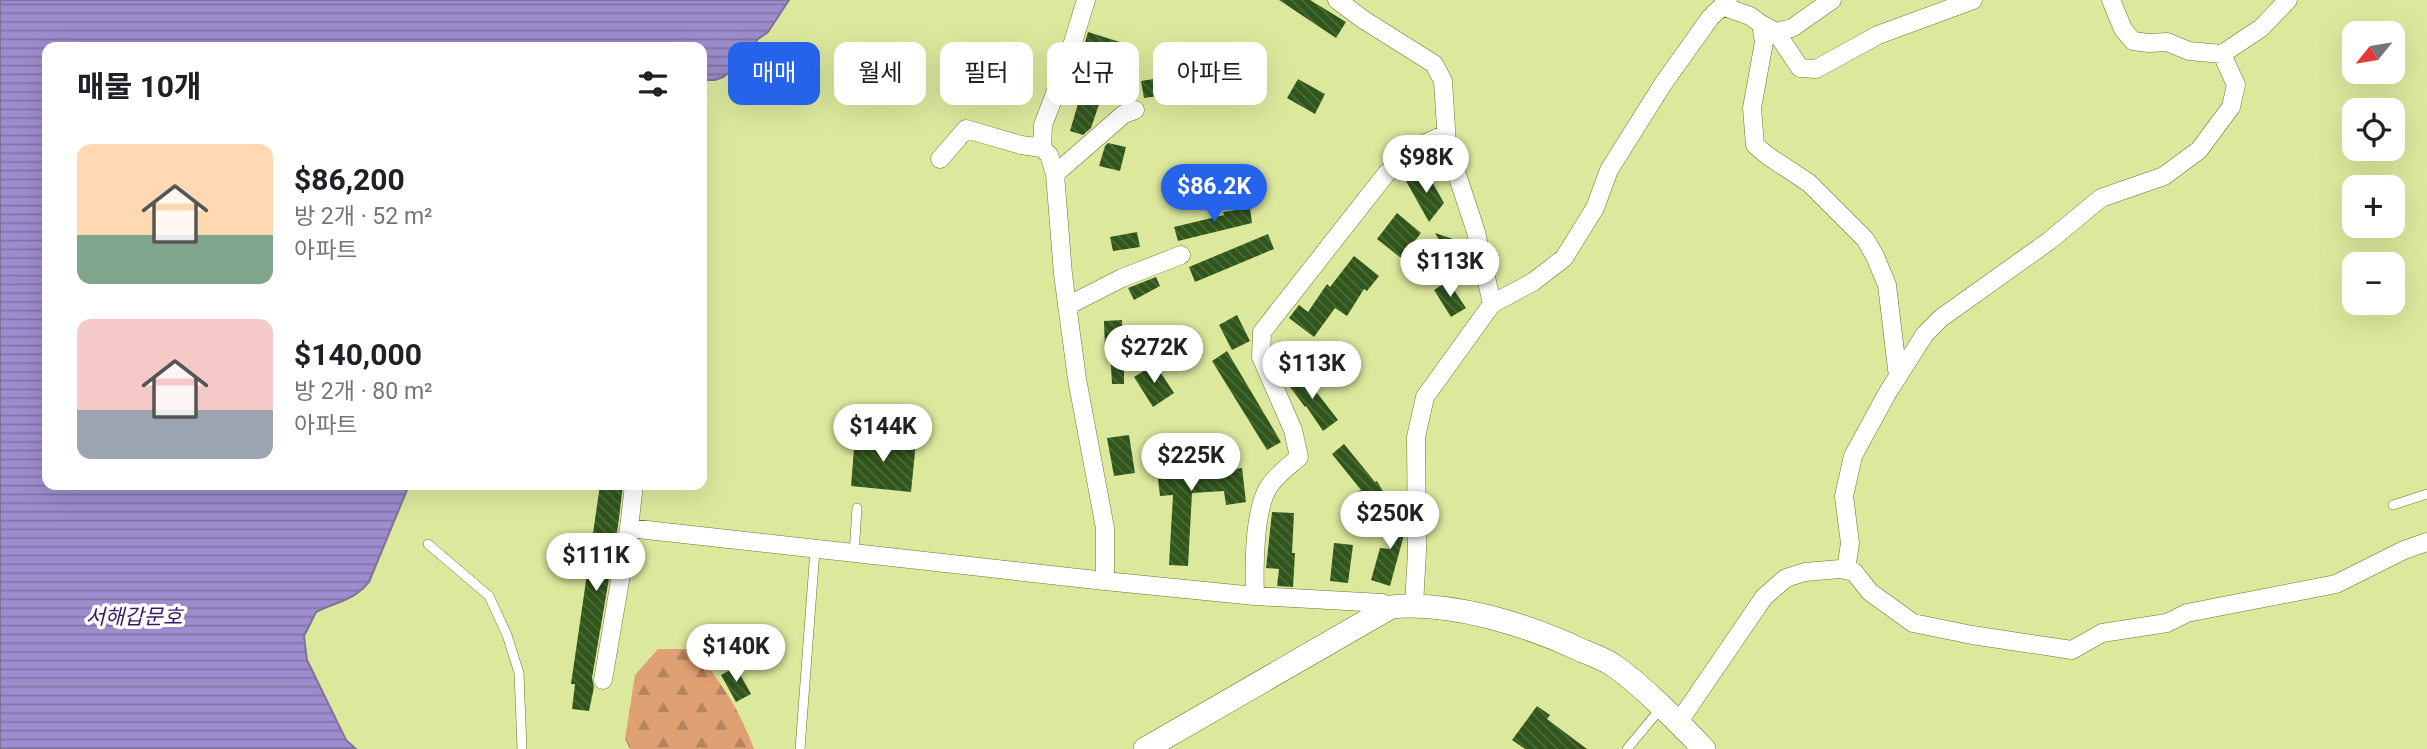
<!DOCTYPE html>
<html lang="ko">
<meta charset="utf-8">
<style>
body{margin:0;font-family:Roboto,"Noto Sans KR",sans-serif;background:#f2f2f2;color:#202124;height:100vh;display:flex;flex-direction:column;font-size:26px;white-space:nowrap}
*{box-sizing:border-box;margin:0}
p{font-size:23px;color:#757577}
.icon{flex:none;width:38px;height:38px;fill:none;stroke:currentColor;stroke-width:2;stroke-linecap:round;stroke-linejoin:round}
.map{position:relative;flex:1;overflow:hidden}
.details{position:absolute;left:42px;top:42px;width:665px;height:448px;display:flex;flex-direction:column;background:#fff;border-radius:14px;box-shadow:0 7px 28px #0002}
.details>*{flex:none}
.top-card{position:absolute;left:728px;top:42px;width:665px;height:63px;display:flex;gap:14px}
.needle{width:46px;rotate:240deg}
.fabs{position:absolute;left:2342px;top:21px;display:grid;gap:14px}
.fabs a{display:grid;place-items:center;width:63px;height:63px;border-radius:14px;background:#fff;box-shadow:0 7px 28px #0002;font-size:35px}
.price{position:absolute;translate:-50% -60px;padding:0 16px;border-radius:24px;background:#fff;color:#222;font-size:23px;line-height:46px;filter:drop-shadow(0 2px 4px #0008)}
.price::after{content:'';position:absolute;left:50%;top:42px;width:21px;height:16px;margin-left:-10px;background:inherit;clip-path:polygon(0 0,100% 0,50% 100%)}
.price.active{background:#2563eb;color:#fff}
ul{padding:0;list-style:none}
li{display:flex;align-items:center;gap:21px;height:175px;padding:0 35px}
li span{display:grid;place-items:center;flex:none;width:196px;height:140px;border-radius:14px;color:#555}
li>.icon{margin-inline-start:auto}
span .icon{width:84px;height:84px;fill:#fffc;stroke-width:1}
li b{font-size:30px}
h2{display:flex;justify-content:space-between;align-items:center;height:84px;padding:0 35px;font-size:30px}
.chip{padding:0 24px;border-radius:14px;background:#fff;box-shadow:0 7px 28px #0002;font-size:24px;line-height:63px}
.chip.active{background:#2563eb;color:#fff}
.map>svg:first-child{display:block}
.forest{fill:url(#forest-firs)}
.water{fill:url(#water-rules);stroke:#7d7397;stroke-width:2}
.building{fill:url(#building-back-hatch)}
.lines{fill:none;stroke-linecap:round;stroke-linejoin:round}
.service-casing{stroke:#6b752b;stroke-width:10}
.minor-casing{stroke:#6b752b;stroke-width:19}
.tertiary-casing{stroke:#6b752b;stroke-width:24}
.service{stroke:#fff;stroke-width:9}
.minor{stroke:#fff;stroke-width:18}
.tertiary{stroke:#fff;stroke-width:23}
.labels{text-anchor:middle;stroke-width:7;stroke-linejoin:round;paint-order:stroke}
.water-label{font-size:21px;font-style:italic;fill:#381966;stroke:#fff}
</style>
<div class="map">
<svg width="2427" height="749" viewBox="0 0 2427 749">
<defs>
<pattern id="forest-firs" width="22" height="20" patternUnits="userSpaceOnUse" patternTransform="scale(1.75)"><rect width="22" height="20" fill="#dfa073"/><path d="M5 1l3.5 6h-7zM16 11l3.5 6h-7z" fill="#b5835d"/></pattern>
<pattern id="water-rules" width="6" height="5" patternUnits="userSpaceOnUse" patternTransform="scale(1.75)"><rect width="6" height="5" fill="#9e8dce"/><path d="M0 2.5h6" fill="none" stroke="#8174a6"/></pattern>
<pattern id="building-back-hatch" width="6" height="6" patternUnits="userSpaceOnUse" patternTransform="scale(1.75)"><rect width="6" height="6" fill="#31561c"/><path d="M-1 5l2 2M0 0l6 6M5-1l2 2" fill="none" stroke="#4e6c3b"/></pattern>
</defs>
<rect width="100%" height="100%" fill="#dce99d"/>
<path class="forest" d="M658,649H693C720,679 740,711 754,749H630L625,739L635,675Z"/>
<path class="water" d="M0,0H789L768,32L758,39L739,65L723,77L715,80H702V47H47V485H409L369,582C355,600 336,602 316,612L304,636L307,660L346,740L356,749H0Z"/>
<path class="building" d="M1279,0H1310L1346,22L1336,38Z
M1088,32L1120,42L1091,128L1083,135L1070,131L1091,59L1081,56Z
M1198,42L1211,73L1178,87L1179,93L1144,98L1141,81L1193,73L1183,48Z
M1298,79L1325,94L1315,114L1287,98Z
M1108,143L1126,147L1120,171L1099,166L1105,146Z
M1426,171L1444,203L1429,222L1406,181Z
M1250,208L1252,223L1178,241L1174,227L1224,215L1223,212Z
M1397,213L1421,233L1401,258L1377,239Z
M1137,232L1140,247L1113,251L1110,237Z
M1435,233L1462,242L1456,261L1474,277L1431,264L1437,245L1447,253Z
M1268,234L1274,249L1195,282L1189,267Z
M1354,256L1379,276L1367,291L1364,289L1347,316L1335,308L1314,337L1289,318L1299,305L1308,312L1327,284L1330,287Z
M1156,277L1160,286L1134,300L1128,288Z
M1448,281L1466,308L1451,317L1434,290Z
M1237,315L1250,341L1232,350L1219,325Z
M1122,320L1123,349L1132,348V363H1124V384H1112L1110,349H1105L1104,321Z
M1227,351L1281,442L1267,450L1212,361Z
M1155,364L1174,393L1153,407L1134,377Z
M1301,372L1338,420L1323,431L1306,406L1305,407L1287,383Z
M1129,435L1135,473L1114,476L1107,438Z
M855,436L916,442L911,492L851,486Z
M1186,438L1190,476L1221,474V471L1242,468L1246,502L1226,505L1224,491L1192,493L1188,566L1169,565L1173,495L1160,496L1158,479L1164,478L1159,442Z
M1344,444L1375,482L1377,481L1392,507L1372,518L1357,492L1361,490L1332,454Z
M600,485H623L618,526L592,678L594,687L589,711L572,709L575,684H571Z
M1272,512L1294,513L1292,553H1295L1293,587L1277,586L1279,569L1266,568Z
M1389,514L1405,519V531L1390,586L1371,580L1380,548L1390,549L1383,537Z
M1334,543L1353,545L1348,583L1330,581Z
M736,667L751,694L736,702L721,675Z
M1537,706L1550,715L1547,719L1587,749H1525L1512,740Z"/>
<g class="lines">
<defs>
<path id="service" d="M2393,505L2427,494
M428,544L489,596L507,635L519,673L522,749
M854,554L857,508
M800,749L815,550
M1627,749L1661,708"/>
<path id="minor" d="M1086,0L1066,65L1043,125L1042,148L1049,155L1055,174L1063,274L1077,379L1105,528V581L1255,596L1382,603L1391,607
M1337,0L1364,20L1434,64L1443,81L1447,144L1476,232L1492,304
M2111,0L2123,29L2133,41L2149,43L2167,42L2189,51L2222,54
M1722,6L1750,16L1761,24L1764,42L1752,108L1755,145L1768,156L1809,183L1865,239L1875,256L1887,285L1898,377
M1761,24L1776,32L1800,68L1816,69L1878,35L1973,0
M1776,32L1792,28L1832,0
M940,159L966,129L1021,145L1042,148
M1055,174L1124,114L1135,110
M1067,306L1122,278L1181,255
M629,528L1105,581
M1846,570L1850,543L1844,496L1853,456L1888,392L1925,334L1941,318L2049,241L2101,198L2164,176L2199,150L2231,107L2236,85L2222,54L2261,28L2288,0
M1255,596C1254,568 1254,512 1268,488C1274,477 1289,466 1299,457L1293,430L1261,357L1262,332L1386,174L1417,147L1446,134
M1414,605L1417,552L1416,437L1425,397L1492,304L1533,282L1564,258L1595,208L1609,170L1663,84L1710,18L1728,0
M603,680L629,528L634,485
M1678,723L1764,597L1786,578L1805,572L1840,569L1854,572L1870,592L1913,623L1972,635L2072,650L2102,633L2167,623L2187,613L2336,584L2404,550L2427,542"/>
<path id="tertiary" d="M1145,749L1391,607C1452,601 1528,625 1583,651C1593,655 1604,659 1613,665C1643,686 1678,722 1704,749"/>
</defs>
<use href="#service" class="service-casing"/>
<use href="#minor" class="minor-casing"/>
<use href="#tertiary" class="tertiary-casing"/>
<use href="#service" class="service"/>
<use href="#minor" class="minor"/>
<use href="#tertiary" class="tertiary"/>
</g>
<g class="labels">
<g class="water-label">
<text x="134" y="624">서해갑문호</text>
</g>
</g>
</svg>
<div class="fabs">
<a><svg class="needle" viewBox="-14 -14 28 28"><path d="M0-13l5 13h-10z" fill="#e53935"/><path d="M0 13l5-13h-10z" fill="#757577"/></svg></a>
<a><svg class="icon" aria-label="locate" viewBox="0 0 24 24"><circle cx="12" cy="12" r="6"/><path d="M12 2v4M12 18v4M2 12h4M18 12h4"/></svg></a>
<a>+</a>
<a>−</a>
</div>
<b class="price" style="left:1426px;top:195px">$98K</b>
<b class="price active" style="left:1214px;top:224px">$86.2K</b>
<b class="price" style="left:1450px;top:299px">$113K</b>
<b class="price" style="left:1154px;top:385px">$272K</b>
<b class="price" style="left:1312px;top:401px">$113K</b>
<b class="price" style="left:883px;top:464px">$144K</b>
<b class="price" style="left:1191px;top:493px">$225K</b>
<b class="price" style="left:1390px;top:551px">$250K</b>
<b class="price" style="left:596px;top:593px">$111K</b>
<b class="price" style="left:736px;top:684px">$140K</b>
<div class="top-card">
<a class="chip active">매매</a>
<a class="chip">월세</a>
<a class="chip">필터</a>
<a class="chip">신규</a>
<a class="chip">아파트</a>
</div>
<section class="details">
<h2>매물 10개<svg class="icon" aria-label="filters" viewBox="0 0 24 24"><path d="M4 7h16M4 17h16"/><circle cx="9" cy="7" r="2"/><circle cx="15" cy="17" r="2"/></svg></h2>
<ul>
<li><span style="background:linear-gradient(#ffd9b3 65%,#7fa58c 0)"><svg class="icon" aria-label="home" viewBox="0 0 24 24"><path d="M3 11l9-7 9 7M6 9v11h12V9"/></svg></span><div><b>$86,200</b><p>방 2개 · 52 m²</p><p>아파트</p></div></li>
<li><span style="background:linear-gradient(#f6c9c9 65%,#9aa5b1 0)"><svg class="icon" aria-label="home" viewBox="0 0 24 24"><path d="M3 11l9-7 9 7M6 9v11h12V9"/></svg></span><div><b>$140,000</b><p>방 2개 · 80 m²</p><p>아파트</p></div></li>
</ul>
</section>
</div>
